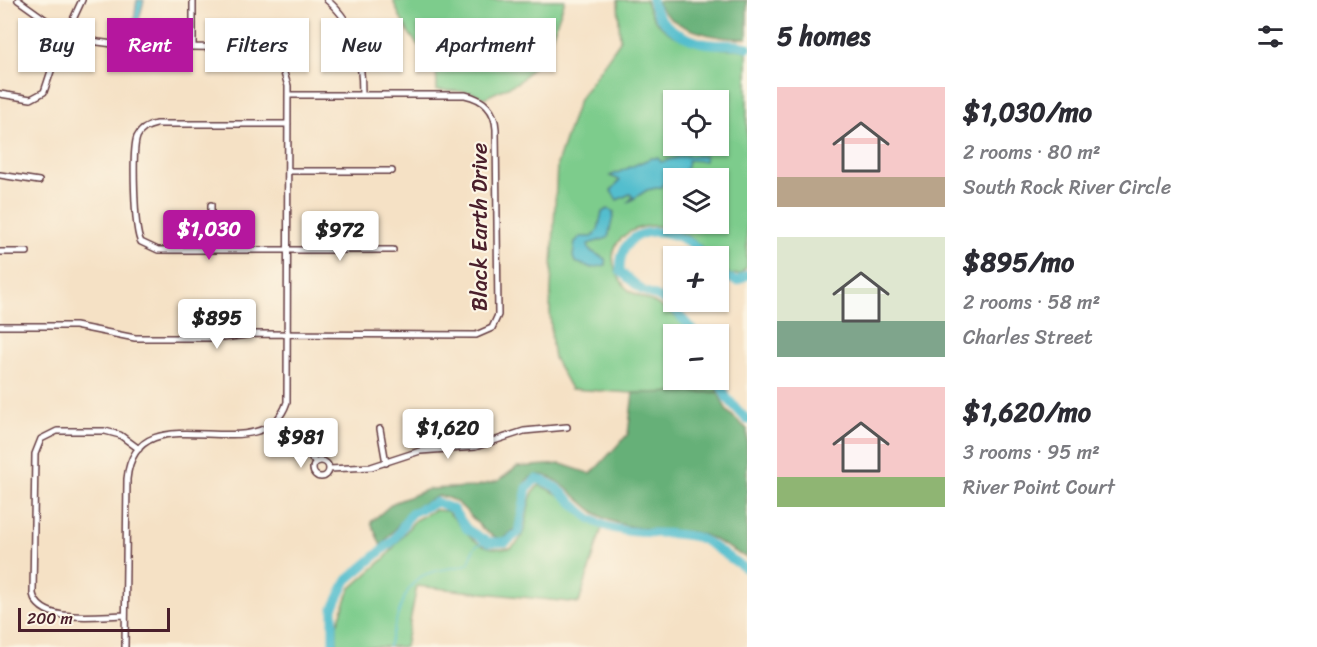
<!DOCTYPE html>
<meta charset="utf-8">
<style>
body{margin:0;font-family:Sriracha,sans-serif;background:#f2f2f3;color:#2b2b33;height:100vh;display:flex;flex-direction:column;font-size:22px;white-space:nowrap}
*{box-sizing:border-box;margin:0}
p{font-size:20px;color:#7c7c81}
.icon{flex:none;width:33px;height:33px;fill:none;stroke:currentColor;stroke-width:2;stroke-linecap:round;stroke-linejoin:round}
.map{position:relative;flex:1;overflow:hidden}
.panel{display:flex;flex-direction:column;background:#fff;width:570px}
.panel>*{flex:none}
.banner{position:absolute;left:18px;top:18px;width:570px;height:54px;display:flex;gap:12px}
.buttons{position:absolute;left:663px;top:90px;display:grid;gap:12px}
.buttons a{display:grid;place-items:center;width:66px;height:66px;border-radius:0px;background:#fff;box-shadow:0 2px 4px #0004;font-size:30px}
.scale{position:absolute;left:18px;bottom:15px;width:152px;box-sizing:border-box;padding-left:6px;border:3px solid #4a1f2b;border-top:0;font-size:16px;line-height:21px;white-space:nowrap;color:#4a1f2b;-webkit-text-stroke:4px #fcf5e5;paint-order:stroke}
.price{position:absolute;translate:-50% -51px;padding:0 14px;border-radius:6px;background:#fff;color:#222;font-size:20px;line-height:39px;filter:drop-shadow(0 2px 3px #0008)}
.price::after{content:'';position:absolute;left:50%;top:36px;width:18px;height:14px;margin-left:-9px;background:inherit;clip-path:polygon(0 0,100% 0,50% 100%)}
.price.on{background:#b5179e;color:#fff}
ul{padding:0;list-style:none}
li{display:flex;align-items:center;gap:18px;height:150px;padding:0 30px}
li span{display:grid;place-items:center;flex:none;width:168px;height:120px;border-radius:0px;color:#555}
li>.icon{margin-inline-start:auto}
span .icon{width:72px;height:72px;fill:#fffc;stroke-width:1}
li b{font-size:26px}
h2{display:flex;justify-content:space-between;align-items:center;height:72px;padding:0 30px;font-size:26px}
.tag{padding:0 21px;border-radius:0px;background:#fff;box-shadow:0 2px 4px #0004;font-size:21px;line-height:54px}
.tag.on{background:#b5179e;color:#fff}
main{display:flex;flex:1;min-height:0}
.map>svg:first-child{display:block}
.green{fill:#7dcc8c;stroke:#64765c;stroke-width:1.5;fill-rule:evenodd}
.forest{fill:#66b078;stroke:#586852;stroke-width:1.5}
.water{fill:#53bece;stroke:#4e6e7c;stroke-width:1.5}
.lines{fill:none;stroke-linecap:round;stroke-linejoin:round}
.stream{stroke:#53bece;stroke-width:1.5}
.river{stroke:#53bece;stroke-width:9}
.street-casing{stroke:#643c42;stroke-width:8}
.street{stroke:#fff;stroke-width:5}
.labels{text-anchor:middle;stroke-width:4.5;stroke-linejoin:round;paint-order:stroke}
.street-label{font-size:22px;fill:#4a1f2b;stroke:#fcf5e5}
</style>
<main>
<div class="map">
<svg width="747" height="647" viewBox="0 0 747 647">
<rect width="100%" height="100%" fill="#fcf5e5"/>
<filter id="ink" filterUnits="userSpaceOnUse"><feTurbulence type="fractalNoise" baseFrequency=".0167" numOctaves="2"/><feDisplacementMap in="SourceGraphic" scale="12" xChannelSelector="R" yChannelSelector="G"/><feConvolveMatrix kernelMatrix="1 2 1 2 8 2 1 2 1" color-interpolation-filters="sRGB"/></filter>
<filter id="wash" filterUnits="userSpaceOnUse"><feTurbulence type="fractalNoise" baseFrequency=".008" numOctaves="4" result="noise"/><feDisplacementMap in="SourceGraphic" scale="24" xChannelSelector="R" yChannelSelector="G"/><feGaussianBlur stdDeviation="1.35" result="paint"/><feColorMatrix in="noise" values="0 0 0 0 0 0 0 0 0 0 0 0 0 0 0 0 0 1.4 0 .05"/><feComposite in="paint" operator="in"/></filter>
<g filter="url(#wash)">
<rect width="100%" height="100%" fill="#f5e1c5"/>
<path class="green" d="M393,0H565L546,53L519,82L484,98L471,92L437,90L436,65C415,44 403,28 393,0Z
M618,0H646C654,34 687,44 719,48C729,50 737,48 747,51V267L740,274L730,275L719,264L718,256H711C698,242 685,232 665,227C638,221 603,239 616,271C627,297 637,293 657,304C671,311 682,322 692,334H674V380H713L718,392L633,393L571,389L554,358L552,345L550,310L557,164L579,99L620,41ZM674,100H718V146H674ZM674,178H718V224H674Z
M540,485L561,496L602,528L579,603L417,586L405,647H337V625L350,589L386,557L415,520L434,510L447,511C469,533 474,552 510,548C534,537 521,496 540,485Z"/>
<path class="forest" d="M747,0V38C721,41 667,29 657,1Z
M718,392L727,411L747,429V558C730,550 711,535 693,532C660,528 632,532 602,517C581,507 548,458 526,481L515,529L502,539C473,533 469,498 438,496L411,509L381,546L371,522L393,503L429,489L473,487L498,481L517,467L561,464L591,474L628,434L633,393Z"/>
<path class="water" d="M137,0H144L135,35H132Z
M683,156H705V161L688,160L686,170L675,178L667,179L661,187L647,190L627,203L633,197L630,194L617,200L611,191L620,180L610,176L651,158H658L661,162Z
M608,209L614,212L608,238L588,244L589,250L605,259L606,265L592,268L575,262L573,257L575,242L580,237H592L598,230L602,212Z"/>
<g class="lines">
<path class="stream" d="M388,647C396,626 401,588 422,576C435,569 454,569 468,564C476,550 468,546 488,542"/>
<path class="river" d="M652,0C656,22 678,36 699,42C715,47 732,42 747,47
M718,272L724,277L737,281L747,275
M696,334L667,301L642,290L620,271C619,217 682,226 704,256
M718,380L727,398L747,420
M333,647V608L347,580L394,540L411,513L437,502L453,509L467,529L488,542H506L518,533L527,488L536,479C562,484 571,506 591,519C623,539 662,529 696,537C707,540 734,562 747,569"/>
</g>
</g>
<g filter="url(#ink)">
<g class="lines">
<defs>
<path id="street" d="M18,0L53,25L98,42L128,46L255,48L274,59L284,73L288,86L287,402C263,476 136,387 127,479L125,647
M327,0C357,25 362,58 362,95
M193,46V0
M0,94L31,99L44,92L56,56L82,0
M288,124H156C147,126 141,129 137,137C132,150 134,231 141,242L158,250H393
M288,171H392
M0,175L39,181
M211,250V205
M0,252H27
M0,326H75L135,338H223L254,334L476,335L492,328L498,315L496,129C495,111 484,99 465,95H288
M276,422L315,462
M380,429L386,463
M313 469a8 8 0 1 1 16 0a8 8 0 1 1-16 0Z
M329,469L371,467L420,451L475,447L524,431L567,427
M125,615C100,615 40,625 33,594L35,454L41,439L57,431H105L120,435L139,449"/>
</defs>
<use href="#street" class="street-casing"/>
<use href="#street" class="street"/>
</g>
</g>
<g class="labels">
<g class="street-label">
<text transform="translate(479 227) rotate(-90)" y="8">Black Earth Drive</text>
</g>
</g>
</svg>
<div class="buttons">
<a><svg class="icon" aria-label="locate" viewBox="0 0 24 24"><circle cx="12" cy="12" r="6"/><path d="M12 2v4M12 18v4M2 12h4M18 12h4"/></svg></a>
<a><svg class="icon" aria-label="layers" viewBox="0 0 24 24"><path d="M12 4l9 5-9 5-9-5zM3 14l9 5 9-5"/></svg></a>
<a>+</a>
<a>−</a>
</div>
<div class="scale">200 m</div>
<b class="price on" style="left:209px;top:261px">$1,030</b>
<b class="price" style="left:340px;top:262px">$972</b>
<b class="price" style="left:217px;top:350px">$895</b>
<b class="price" style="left:448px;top:460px">$1,620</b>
<b class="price" style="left:301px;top:469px">$981</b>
<div class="banner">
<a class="tag">Buy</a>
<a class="tag on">Rent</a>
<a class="tag">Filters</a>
<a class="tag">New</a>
<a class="tag">Apartment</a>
</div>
</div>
<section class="panel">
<h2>5 homes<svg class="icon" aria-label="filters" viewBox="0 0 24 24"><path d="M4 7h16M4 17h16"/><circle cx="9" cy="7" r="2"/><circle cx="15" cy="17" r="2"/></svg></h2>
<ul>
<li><span style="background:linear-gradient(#f6c9c9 75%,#b9a48a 0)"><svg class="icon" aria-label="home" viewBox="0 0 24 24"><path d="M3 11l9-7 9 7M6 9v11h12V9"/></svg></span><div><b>$1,030/mo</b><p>2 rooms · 80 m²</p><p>South Rock River Circle</p></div></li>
<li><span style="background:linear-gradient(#dfe7d0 70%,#7fa58c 0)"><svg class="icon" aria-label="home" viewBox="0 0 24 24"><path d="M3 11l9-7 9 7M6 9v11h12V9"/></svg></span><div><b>$895/mo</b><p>2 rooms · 58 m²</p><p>Charles Street</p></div></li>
<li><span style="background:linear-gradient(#f6c9c9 75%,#8fb573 0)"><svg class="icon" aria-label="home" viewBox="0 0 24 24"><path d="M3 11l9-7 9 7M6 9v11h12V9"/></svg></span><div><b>$1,620/mo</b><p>3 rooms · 95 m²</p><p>River Point Court</p></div></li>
</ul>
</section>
</main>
